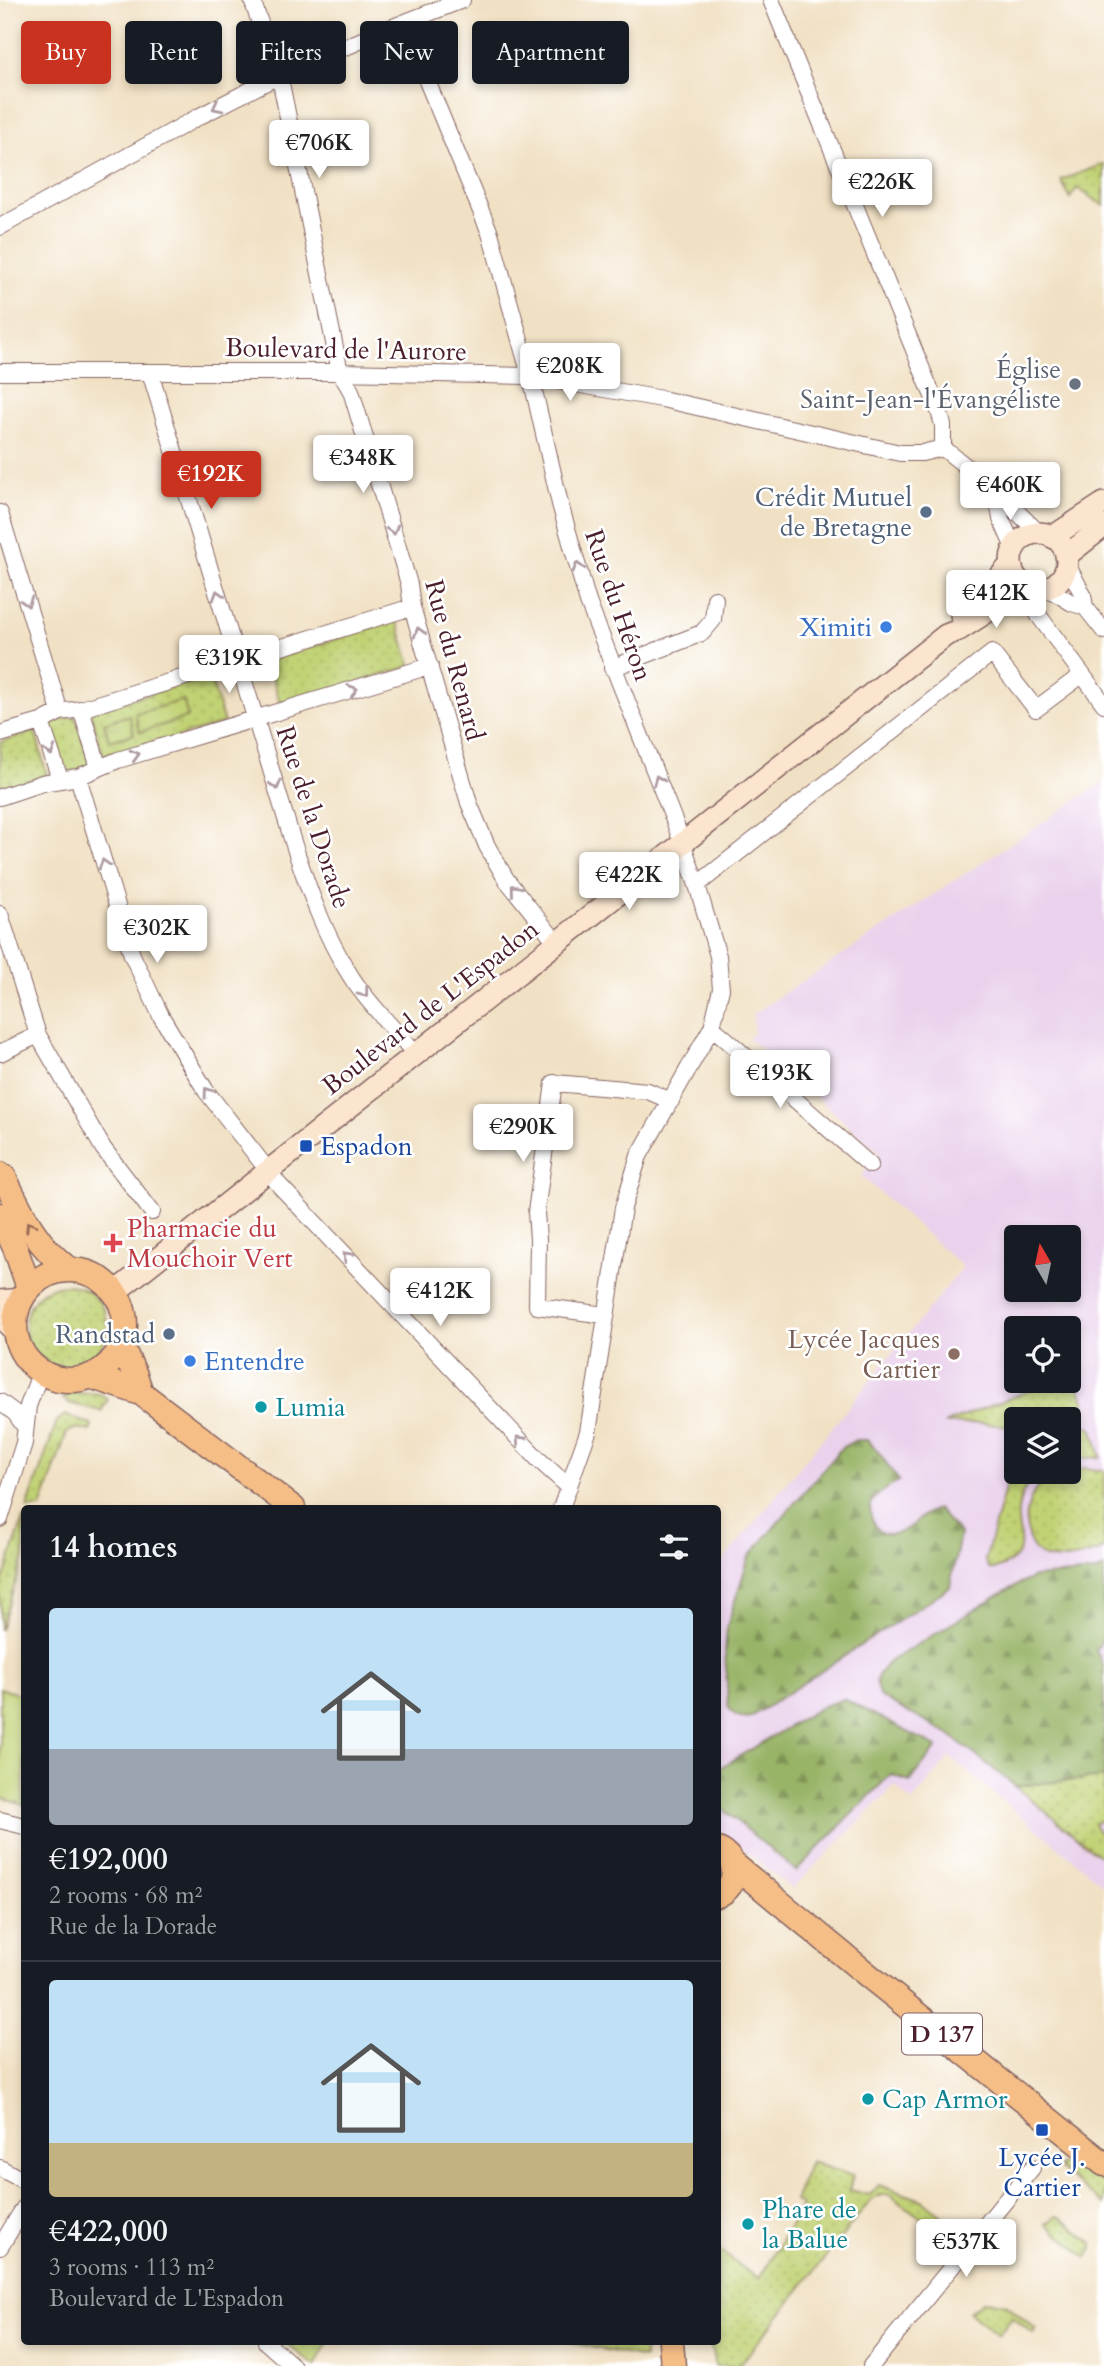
<!DOCTYPE html>
<meta charset="utf-8">
<style>
body{margin:0;font-family:Cardo,serif;background:#20242c;color:#f1f3f6;height:100vh;display:flex;flex-direction:column;font-size:26px;white-space:nowrap}
*{box-sizing:border-box;margin:0}
p{font-size:23px;color:#9ea1a6}
.icon{flex:none;width:38px;height:38px;fill:none;stroke:currentColor;stroke-width:2;stroke-linecap:round;stroke-linejoin:round}
.map{position:relative;flex:1;overflow:hidden}
.drawer{position:absolute;left:21px;top:1505px;width:700px;height:840px;display:flex;flex-direction:column;background:#171b24;border-radius:7px;box-shadow:0 4px 10px #0003}
.drawer>*{flex:none}
.banner{position:absolute;left:21px;top:21px;width:700px;height:63px;display:flex;gap:14px}
.needle{width:46px;rotate:351deg}
.controls{position:absolute;left:1004px;top:1225px;display:grid;gap:14px}
.controls a{display:grid;place-items:center;width:77px;height:77px;border-radius:7px;background:#171b24;box-shadow:0 4px 10px #0003;font-size:35px}
.price{position:absolute;translate:-50% -60px;padding:0 16px;border-radius:7px;background:#fff;color:#222;font-size:23px;line-height:46px;filter:drop-shadow(0 2px 4px #0008)}
.price::after{content:'';position:absolute;left:50%;top:42px;width:21px;height:16px;margin-left:-10px;background:inherit;clip-path:polygon(0 0,100% 0,50% 100%)}
.price.current{background:#c8321e;color:#fff}
ul{padding:0;list-style:none}
li{display:grid;align-content:center;gap:14px;height:371px;padding:0 28px}
li+li{border-top:2px solid #363941}
li span{display:grid;place-items:center;height:217px;border-radius:7px;color:#555}
li>.icon{margin-inline-start:auto}
span .icon{width:126px;height:126px;fill:#fffc;stroke-width:1}
li b{font-size:30px}
h2{display:flex;justify-content:space-between;align-items:center;height:84px;padding:0 28px;font-size:30px}
.tag{padding:0 24px;border-radius:7px;background:#171b24;box-shadow:0 4px 10px #0003;font-size:24px;line-height:63px}
.tag.current{background:#c8321e;color:#fff}
.map>svg:first-child{display:block}
.built{fill:#ead1ec;fill-rule:evenodd}
.grass{fill:url(#grass-dots);stroke:#867850;stroke-width:2}
.forest{fill:url(#forest-firs);stroke:#716a48;stroke-width:2}
.park{fill:url(#park-tufts);stroke:#867850;stroke-width:2}
.pitch{fill:#c1d275;stroke:#867850;stroke-width:2}
.lines{fill:none;stroke-linecap:round;stroke-linejoin:round}
.street-casing{stroke:#846361;stroke-width:18}
.secondary-casing{stroke:#846361;stroke-width:24}
.primary-casing{stroke:#846361;stroke-width:27}
.street{stroke:#fff;stroke-width:16}
.secondary{stroke:#fbe5cf;stroke-width:21}
.primary{stroke:#f6be87;stroke-width:24}
.oneway{stroke:#ae9aa0}
.oneway2{stroke:#976754}
.worship-dot{fill:#6b7280;stroke:#fff;stroke-width:2.5}
.service-dot{fill:#5c6f8a;stroke:#fff;stroke-width:2.5}
.shop-dot{fill:#3f7fe0;stroke:#fff;stroke-width:2.5}
.transit-dot{fill:#1a4fb4;stroke:#fff;stroke-width:2.5}
.health-dot{fill:#e0444e;stroke:#fff;stroke-width:2.5}
.education-dot{fill:#8d6e63;stroke:#fff;stroke-width:2.5}
.culture-dot{fill:#0f9aa8;stroke:#fff;stroke-width:2.5}
.labels{text-anchor:middle;stroke-width:5;stroke-linejoin:round;paint-order:stroke}
.shield{fill:#fff;stroke:#80626b;stroke-width:2}
.shield-label{font-size:24px;font-weight:bold;fill:#4a1f2b}
.street-label{font-size:26px;fill:#4a1f2b;stroke:#fff}
.worship-label{font-size:26px;fill:#5b616d;stroke:#fff;text-anchor:end}
.service-label{font-size:26px;fill:#4e5e75;stroke:#fff;text-anchor:end}
.shop-label{font-size:26px;fill:#366cbe;stroke:#fff;text-anchor:end}
.transit-label{font-size:26px;fill:#164399;stroke:#fff;text-anchor:start}
.health-label{font-size:26px;fill:#be3a42;stroke:#fff;text-anchor:start}
.education-label{font-size:26px;fill:#785e54;stroke:#fff;text-anchor:end}
.culture-label{font-size:26px;fill:#0d838f;stroke:#fff;text-anchor:start}
</style>
<div class="map">
<svg width="1104" height="2366" viewBox="0 0 1104 2366">
<defs>
<pattern id="grass-dots" width="8" height="8" patternUnits="userSpaceOnUse" patternTransform="scale(1.75)"><rect width="8" height="8" fill="#c1d275"/><path d="M2 2h.1M6 6h.1" fill="none" stroke="#a7b465" stroke-width="1.8" stroke-linecap="round"/></pattern>
<pattern id="forest-firs" width="22" height="20" patternUnits="userSpaceOnUse" patternTransform="scale(1.75)"><rect width="22" height="20" fill="#98b466"/><path d="M5 1l3.5 6h-7zM16 11l3.5 6h-7z" fill="#7e9254"/></pattern>
<pattern id="park-tufts" width="24" height="20" patternUnits="userSpaceOnUse" patternTransform="scale(1.75)"><rect width="24" height="20" fill="#c1d275"/><path d="M3 7l-1-3M5 7V3M7 7l1-3M15 17l-1-3M17 17v-4M19 17l1-3" fill="none" stroke="#a7b465"/></pattern>
</defs>
<rect width="100%" height="100%" fill="#fff"/>
<filter id="ink" filterUnits="userSpaceOnUse"><feTurbulence type="fractalNoise" baseFrequency=".0143" numOctaves="2"/><feDisplacementMap in="SourceGraphic" scale="14" xChannelSelector="R" yChannelSelector="G"/><feConvolveMatrix kernelMatrix="1 2 1 2 8 2 1 2 1" color-interpolation-filters="sRGB"/></filter>
<filter id="wash" filterUnits="userSpaceOnUse"><feTurbulence type="fractalNoise" baseFrequency=".00686" numOctaves="4" result="noise"/><feDisplacementMap in="SourceGraphic" scale="28" xChannelSelector="R" yChannelSelector="G"/><feGaussianBlur stdDeviation="1.57" result="paint"/><feColorMatrix in="noise" values="0 0 0 0 0 0 0 0 0 0 0 0 0 0 0 0 0 1.4 0 .05"/><feComposite in="paint" operator="in"/></filter>
<g filter="url(#wash)">
<rect width="100%" height="100%" fill="#f1e1c4"/>
<path class="built" d="M1104,782V1885L950,1757L912,1802L895,1786L792,1889L718,1829V1567L963,1267L861,1176L880,1153L748,1038L754,1034L753,1014ZM1017,1237H1069V1290H1017ZM1017,1328H1069V1381H1017ZM1017,1419H1069V1472H1017Z"/>
<path class="grass" d="M1104,164V206L1077,188L1070,198L1061,180Z
M397,620L411,666L281,706L267,661Z
M210,676L224,723L104,759L90,711Z
M75,716L90,763L85,769L65,772L52,737V722Z
M35,731L47,775L0,789V742Z
M25 1326a41 41 0 1 1 82 0a41 41 0 1 1-82 0Z
M1073,1372L1086,1405C1079,1423 1034,1419 1017,1419V1424L1007,1427L984,1423L944,1424L1053,1381H1069V1374Z
M86,1393L100,1394L108,1399L101,1411L69,1403L62,1398L69,1394Z
M65,1415L90,1424L92,1426L90,1431L77,1428L67,1432L41,1508H27L57,1421Z
M1088,1425L1093,1430L1101,1457L1069,1459V1428Z
M1014,1455H1017V1472H1037C1026,1483 1020,1495 1018,1511C1016,1534 1031,1553 1005,1565C999,1568 995,1570 989,1569L985,1561Z
M1086,1468L1104,1471V1549C1089,1555 1060,1564 1044,1557C1019,1546 1023,1499 1041,1484C1054,1472 1069,1470 1086,1468Z
M24,1517V1558L0,1630V1589Z
M1104,1777V1819L1094,1824L1104,1840V1858L1095,1853L1015,1786Z
M1071,2155L1104,2183V2205L1059,2168Z
M810,2162L853,2176L849,2190L870,2195L879,2185L922,2200L942,2215L931,2225L890,2195C881,2194 877,2196 870,2201L739,2366H715L710,2342H718V2250L759,2279L802,2206L794,2201Z
M1056,2216L1060,2217L1093,2244V2249L1087,2257L1046,2224Z
M991,2301L1006,2304L1036,2329L1033,2333L1012,2317L998,2335L969,2312L982,2302Z
M284,2342H328L315,2366Z
M567,2342H644V2358Z"/>
<path class="forest" d="M856,1440H867L876,1449L899,1481C882,1492 863,1499 873,1522C875,1527 878,1532 883,1533C907,1540 917,1513 937,1509L960,1534L950,1587L751,1717C740,1719 733,1716 728,1706L725,1651L727,1626L749,1557L841,1448Z
M1104,1568V1638L1096,1650L1104,1667V1777L1015,1786L950,1735L880,1697C872,1678 877,1675 890,1661L1006,1591L1034,1577L1096,1572Z
M844,1699L937,1747L910,1782L891,1774L796,1871L718,1805V1769L823,1706Z"/>
<path class="park" d="M129,715L134,734L109,741L104,723Z"/>
<path class="pitch" d="M183,700L188,717L140,732L135,714Z
M0,1688L24,1696V1805L0,1797Z"/>
</g>
<g filter="url(#ink)">
<g class="lines">
<defs>
<path id="street" d="M252,0L281,83L340,372L351,391L409,584L412,607L469,803L487,846L506,879L557,943
M771,0L939,411L943,425V448
M403,23L490,233L533,386L560,504L588,602L675,823L697,885L718,956L721,989L712,1027L639,1156L623,1208L588,1432L561,1508
M0,227L200,116L278,76L383,31L462,0
M0,372H340L529,376L662,399L900,453H922L943,448
M150,372L293,842C308,888 324,934 350,975C368,1004 394,1028 415,1054
M943,448L973,472L998,501L1013,508L1039,533
M998,501L1001,519L1014,548
M0,513L60,712
M1067,564L1083,595L1085,607L1104,631
M1047,588L1072,603L1085,607
M1033,589L1032,602L1039,616L1104,704
M612,668L702,633L713,620L715,599
M81,709L99,768
M41,722L60,779
M0,734L41,722L60,712L81,709L412,607
M78,777L132,955L161,1016L206,1091L280,1186L539,1460L569,1487
M0,797L42,783L78,777L118,760L430,666
M697,885L992,653L1036,709L1075,680
M0,914L38,1035L103,1148L152,1212
M712,1027L870,1165
M0,1053L38,1035
M605,1315L537,1306L538,1239L536,1212L554,1083L648,1091L671,1101
M0,1402L15,1413L25,1427
M0,1519L24,1443L28,1406L41,1371
M0,1820L24,1826
M0,2168L24,2181
M0,2247L24,2208
M266,2342L293,2366
M871,2366L1032,2168"/>
<path id="secondary" d="M1011 561a28 28 0 1 1 56 0a28 28 0 1 1-56 0Z
M1052,537L1104,503
M1066,556L1104,526
M961,615L984,595L1011,564
M114,1293L946,635L959,630L1009,598L1031,588
M0,1301L21,1299
M0,1316L16,1333"/>
<path id="primary" d="M0,1174L4,1177C22,1214 36,1246 70,1270
M0,1215L16,1250L29,1288
M15 1325a55 55 0 1 1 110 0a55 55 0 1 1-110 0Z
M121,1345L135,1375L141,1393
M90,1376L141,1393L293,1508
M718,1850C739,1859 739,1885 718,1895
M732,1863L869,1976L1104,2164
M671,2342L673,2366"/>
</defs>
<use href="#street" class="street-casing"/>
<use href="#secondary" class="secondary-casing"/>
<use href="#primary" class="primary-casing"/>
<use href="#street" class="street"/>
<use href="#secondary" class="secondary"/>
<use href="#primary" class="primary"/>
</g>
<defs><path id="oneway-chevron" d="M-2-3.5L2.5 0L-2 3.5" fill="none" stroke-width="1.6" stroke-linecap="round" stroke-linejoin="round" transform="scale(1.75)"/></defs>
<g class="oneway">
<use href="#oneway-chevron" transform="translate(217 107) rotate(153)"/>
<use href="#oneway-chevron" transform="translate(393 530) rotate(73)"/>
<use href="#oneway-chevron" transform="translate(578 567) rotate(-106)"/>
<use href="#oneway-chevron" transform="translate(218 595) rotate(-107)"/>
<use href="#oneway-chevron" transform="translate(27 602) rotate(73)"/>
<use href="#oneway-chevron" transform="translate(419 632) rotate(-107)"/>
<use href="#oneway-chevron" transform="translate(353 690) rotate(-17)"/>
<use href="#oneway-chevron" transform="translate(50 751) rotate(71)"/>
<use href="#oneway-chevron" transform="translate(135 755) rotate(-16)"/>
<use href="#oneway-chevron" transform="translate(658 780) rotate(-112)"/>
<use href="#oneway-chevron" transform="translate(276 785) rotate(74)"/>
<use href="#oneway-chevron" transform="translate(104 864) rotate(-107)"/>
<use href="#oneway-chevron" transform="translate(515 889) rotate(-130)"/>
<use href="#oneway-chevron" transform="translate(364 993) rotate(53)"/>
<use href="#oneway-chevron" transform="translate(208 1092) rotate(-125)"/>
<use href="#oneway-chevron" transform="translate(347 1256) rotate(-133)"/>
<use href="#oneway-chevron" transform="translate(520 1440) rotate(-133)"/>
</g>
<use class="oneway2" href="#oneway-chevron" transform="translate(30 1226) rotate(-122)"/>
</g>
<circle class="worship-dot" cx="1075" cy="384" r="7"/>
<g class="service-dot">
<circle cx="926" cy="512" r="7"/>
<circle cx="169" cy="1334" r="7"/>
</g>
<g class="shop-dot">
<circle cx="886" cy="627" r="7"/>
<circle cx="190" cy="1361" r="7"/>
</g>
<g class="transit-dot">
<rect x="299" y="1139" width="14" height="14" rx="3.5"/>
<rect x="1035" y="2123" width="14" height="14" rx="3.5"/>
</g>
<path class="health-dot" d="M109.5 1232.5h7v7h7v7h-7v7h-7v-7h-7v-7h7z"/>
<circle class="education-dot" cx="954" cy="1354" r="7"/>
<g class="culture-dot">
<circle cx="261" cy="1407" r="7"/>
<circle cx="868" cy="2099" r="7"/>
<circle cx="748" cy="2224" r="7"/>
</g>
<g class="labels">
<rect class="shield" x="902" y="2013.5" width="80" height="41" rx="5"/>
<g class="shield-label">
<text x="942" y="2042">D 137</text>
</g>
<g class="street-label">
<text transform="translate(346 349) rotate(1)" y="9">Boulevard de l'Aurore</text>
<text transform="translate(619 605) rotate(71)" y="9">Rue du Héron</text>
<text transform="translate(455 660) rotate(75)" y="9">Rue du Renard</text>
<text transform="translate(314 817) rotate(72)" y="9">Rue de la Dorade</text>
<text transform="translate(430 1007) rotate(-38)" y="9">Boulevard de L'Espadon</text>
</g>
<g class="worship-label">
<text x="1061" y="378">Église<tspan x="1061" dy="30">Saint-Jean-l'Évangéliste</tspan></text>
</g>
<g class="service-label">
<text x="912" y="506">Crédit Mutuel<tspan x="912" dy="30">de Bretagne</tspan></text>
<text x="155" y="1343">Randstad</text>
</g>
<g class="shop-label">
<text x="872" y="636">Ximiti</text>
<text x="204" y="1370" text-anchor="start">Entendre</text>
</g>
<g class="transit-label">
<text x="320" y="1155">Espadon</text>
<text x="1042" y="2166" text-anchor="middle">Lycée J.<tspan x="1042" dy="30">Cartier</tspan></text>
</g>
<g class="health-label">
<text x="127" y="1237">Pharmacie du<tspan x="127" dy="30">Mouchoir Vert</tspan></text>
</g>
<g class="education-label">
<text x="940" y="1348">Lycée Jacques<tspan x="940" dy="30">Cartier</tspan></text>
</g>
<g class="culture-label">
<text x="275" y="1416">Lumia</text>
<text x="882" y="2108">Cap Armor</text>
<text x="762" y="2218">Phare de<tspan x="762" dy="30">la Balue</tspan></text>
</g>
</g>
</svg>
<div class="controls">
<a><svg class="needle" viewBox="-14 -14 28 28"><path d="M0-13l5 13h-10z" fill="#e53935"/><path d="M0 13l5-13h-10z" fill="#9ea1a6"/></svg></a>
<a><svg class="icon" aria-label="locate" viewBox="0 0 24 24"><circle cx="12" cy="12" r="6"/><path d="M12 2v4M12 18v4M2 12h4M18 12h4"/></svg></a>
<a><svg class="icon" aria-label="layers" viewBox="0 0 24 24"><path d="M12 4l9 5-9 5-9-5zM3 14l9 5 9-5"/></svg></a>
</div>
<b class="price" style="left:319px;top:180px">€706K</b>
<b class="price" style="left:882px;top:219px">€226K</b>
<b class="price" style="left:570px;top:403px">€208K</b>
<b class="price" style="left:363px;top:495px">€348K</b>
<b class="price current" style="left:211px;top:511px">€192K</b>
<b class="price" style="left:1010px;top:522px">€460K</b>
<b class="price" style="left:996px;top:630px">€412K</b>
<b class="price" style="left:229px;top:695px">€319K</b>
<b class="price" style="left:629px;top:912px">€422K</b>
<b class="price" style="left:157px;top:965px">€302K</b>
<b class="price" style="left:780px;top:1110px">€193K</b>
<b class="price" style="left:523px;top:1164px">€290K</b>
<b class="price" style="left:440px;top:1328px">€412K</b>
<b class="price" style="left:966px;top:2279px">€537K</b>
<div class="banner">
<a class="tag current">Buy</a>
<a class="tag">Rent</a>
<a class="tag">Filters</a>
<a class="tag">New</a>
<a class="tag">Apartment</a>
</div>
<section class="drawer">
<h2>14 homes<svg class="icon" aria-label="filters" viewBox="0 0 24 24"><path d="M4 7h16M4 17h16"/><circle cx="9" cy="7" r="2"/><circle cx="15" cy="17" r="2"/></svg></h2>
<ul>
<li><span style="background:linear-gradient(#bfe0f5 65%,#9aa5b1 0)"><svg class="icon" aria-label="home" viewBox="0 0 24 24"><path d="M3 11l9-7 9 7M6 9v11h12V9"/></svg></span><div><b>€192,000</b><p>2 rooms · 68 m²</p><p>Rue de la Dorade</p></div></li>
<li><span style="background:linear-gradient(#bfe0f5 75%,#c2b280 0)"><svg class="icon" aria-label="home" viewBox="0 0 24 24"><path d="M3 11l9-7 9 7M6 9v11h12V9"/></svg></span><div><b>€422,000</b><p>3 rooms · 113 m²</p><p>Boulevard de L'Espadon</p></div></li>
</ul>
</section>
</div>
